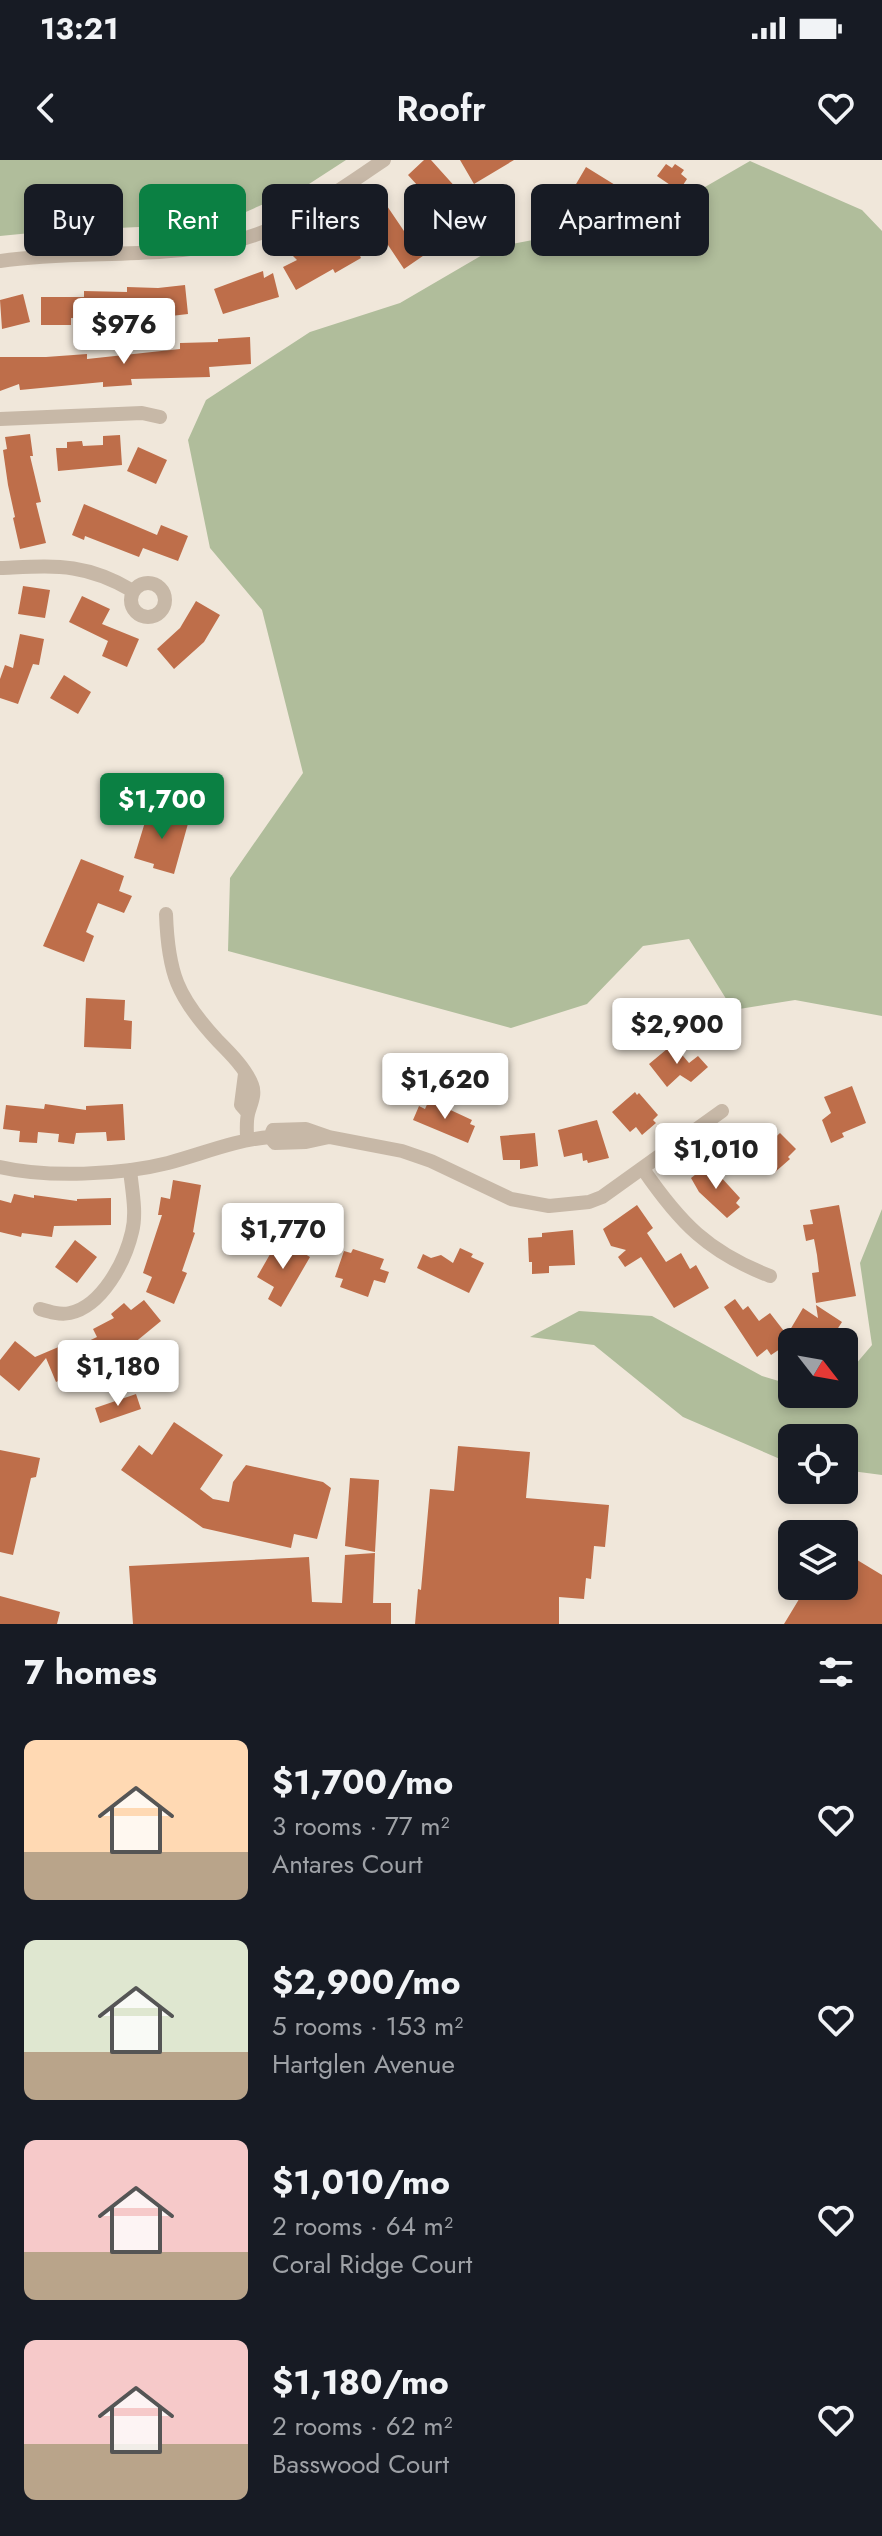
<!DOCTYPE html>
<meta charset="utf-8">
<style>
body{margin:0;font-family:Jost,sans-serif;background:#20242c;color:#f1f3f6;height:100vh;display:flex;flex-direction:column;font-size:30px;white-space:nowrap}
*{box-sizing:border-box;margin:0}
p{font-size:26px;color:#9ea1a6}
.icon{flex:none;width:44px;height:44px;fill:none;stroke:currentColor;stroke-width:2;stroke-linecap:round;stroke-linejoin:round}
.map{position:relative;height:1464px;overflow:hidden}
.drawer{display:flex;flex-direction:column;background:#171b24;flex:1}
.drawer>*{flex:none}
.guide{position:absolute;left:24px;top:24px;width:834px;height:72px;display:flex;gap:16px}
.needle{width:52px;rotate:121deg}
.tools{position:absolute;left:778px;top:1168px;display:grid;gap:16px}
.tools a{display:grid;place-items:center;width:80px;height:80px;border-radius:12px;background:#171b24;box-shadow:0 4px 12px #0003;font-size:40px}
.price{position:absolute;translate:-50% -68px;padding:0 18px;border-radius:8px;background:#fff;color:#222;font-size:26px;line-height:52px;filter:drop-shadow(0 2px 4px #0008)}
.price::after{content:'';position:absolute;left:50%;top:48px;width:24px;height:18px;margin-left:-12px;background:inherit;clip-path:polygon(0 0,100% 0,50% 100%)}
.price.current{background:#0b8043;color:#fff}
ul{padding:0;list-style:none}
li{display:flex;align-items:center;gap:24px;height:200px;padding:0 24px}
li span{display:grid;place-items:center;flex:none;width:224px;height:160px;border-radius:12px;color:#555}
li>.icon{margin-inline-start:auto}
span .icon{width:96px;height:96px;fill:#fffc;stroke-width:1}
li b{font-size:34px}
h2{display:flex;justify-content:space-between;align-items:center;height:96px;padding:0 24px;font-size:34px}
.chip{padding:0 28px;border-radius:12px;background:#171b24;box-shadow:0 4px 12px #0003;font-size:28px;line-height:72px}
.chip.current{background:#0b8043;color:#fff}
.status{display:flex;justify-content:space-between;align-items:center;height:56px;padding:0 40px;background:#171b24;direction:ltr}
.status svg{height:22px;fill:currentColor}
header{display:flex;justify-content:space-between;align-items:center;height:104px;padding:0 24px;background:#171b24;font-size:36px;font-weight:600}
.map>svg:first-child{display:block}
.green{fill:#b0bd9b}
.building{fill:#be6e4a}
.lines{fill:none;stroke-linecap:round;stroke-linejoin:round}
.street{stroke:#c7b8a7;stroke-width:14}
</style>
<div class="status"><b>13:21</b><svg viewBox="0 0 49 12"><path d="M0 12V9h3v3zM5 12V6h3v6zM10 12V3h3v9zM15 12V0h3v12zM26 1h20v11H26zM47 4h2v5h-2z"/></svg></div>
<header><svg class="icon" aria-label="back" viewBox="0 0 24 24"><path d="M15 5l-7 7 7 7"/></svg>Roofr<svg class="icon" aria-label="heart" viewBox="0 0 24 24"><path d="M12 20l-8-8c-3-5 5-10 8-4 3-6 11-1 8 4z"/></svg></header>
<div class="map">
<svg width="882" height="1464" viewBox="0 0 882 1464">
<rect width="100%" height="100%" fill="#f0e7da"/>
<path class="green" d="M0,0H346L309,24L239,55L183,65L51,71L0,76Z
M750,1L862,50L882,71V856L795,840L733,850L689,779L643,786L587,844L511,868L228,791L230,718L303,613L262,450L210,388L188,280L206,240L310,172L400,143L496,87L653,57Z
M882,1049V1315L844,1310V1278H792V1301L780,1299L683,1257L594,1185L530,1177L579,1151L652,1156L762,1216L792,1225V1234H819L828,1237L830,1234H844V1218L872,1185L860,1103Z"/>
<path class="building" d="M424,0H431L467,40L447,58L408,15Z
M460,0H514L474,24Z
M666,4L672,8L675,4L684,10L681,14L687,19L679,31L657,16Z
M586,7L620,28L604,54L594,48L588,57L565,43Z
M385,43L406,74L418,66L433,89L404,109L368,55Z
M347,68L361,98L335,113L333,109L296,130L283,107L297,100L293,96L308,89L310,93L338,78L336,74Z
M263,111L264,118L273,113L279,137L223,154L214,129Z
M185,125L188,154L171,156V151L115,152V159L71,158V165H41V137H84V131L127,132V127L158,128Z
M23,134L30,162L2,169L0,140Z
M250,177L251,204L209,207L210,217L131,219L132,225L103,227V222L20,230L19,224L0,231V197H46L87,194V199L180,189V183L218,182V179Z
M30,274L33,296H30L41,342L36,343L46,383L20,389L13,358L15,357L8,325L3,290L7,289L5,277Z
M120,275L122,305L58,311L56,288H67V282L82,281L83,286L103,285V276Z
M138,287L167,300L156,324L127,311Z
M84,344L157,375L161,365L188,376L178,401L143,388L139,397L85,376L84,380L72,375Z
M23,426L50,430L45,458L18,454Z
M82,436L110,449L102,464L139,479L127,507L102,496L108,481L69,462Z
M196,441L220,455L204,482L174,509L157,489L180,468Z
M20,474L44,479L39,505L33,504L18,544L0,538V519L5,505L13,508Z
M64,515L91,532L78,554L50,538Z
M149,649L189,660L174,714L153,708L154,704L134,698Z
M81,699L124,716L119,731L132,736L124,753L98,743L86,772L94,776L84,802L43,786Z
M86,838L125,840L124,860L132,861L131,889L84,887Z
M673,884L689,903L698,896L708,907L691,922L680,915L667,927L649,904Z
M852,926L866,963L842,973L844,977L831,983L822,960L831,953L824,937Z
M635,932L637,935L639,933L658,955L653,960L656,963L642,975L636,967L630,972L612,952Z
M429,940L472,960L470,964L475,966L468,983L413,960L419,946L425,949Z
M45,944L86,950V946L123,944L125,980L107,981L106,972L76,973L74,984L58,982L59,974L38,972L37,983L19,982L20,971L3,969L6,945L44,949Z
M597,960L609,998L588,1003L587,1000L583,1001L582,993L564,997L558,970Z
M535,973L538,1006L520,1009V1000H503L500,976Z
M780,973L796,989L788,997L790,999L774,1013L747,991L761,977L768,984Z
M709,1004L740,1038L736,1043L740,1047L727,1058L699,1032L691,1018Z
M173,1020L201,1025L193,1072L195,1073L182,1111L187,1113L174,1144L146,1132L152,1117L143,1113L162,1055H158L161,1037L170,1039Z
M14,1034L34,1038V1035L77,1041V1039L111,1038V1065L54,1066L52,1077L22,1073L21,1077L0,1072V1040L11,1043Z
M637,1045L653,1068L647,1073L666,1102L681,1093L690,1109L696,1105L709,1128L674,1148L641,1097L625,1107L618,1097L626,1090L611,1086L603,1069Z
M839,1045L856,1136L816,1143L812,1113L819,1112L817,1095L814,1079L806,1081L803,1065L813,1064L810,1050Z
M573,1070L575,1105L549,1106V1113L532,1114V1102H529L528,1078L542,1077V1073Z
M75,1080L97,1097L77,1123L55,1107Z
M282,1080L310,1097L281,1147L268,1139L274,1127L257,1117L273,1089L276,1091Z
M460,1088L473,1094L471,1097L484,1103L469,1133L417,1108L423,1094L431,1098L441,1095L453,1103Z
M353,1089L384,1099L380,1109L389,1112L385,1123L374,1120L368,1137L340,1127L343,1119L335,1117L344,1091L351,1093Z
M735,1139L743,1150L748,1146L759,1161L770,1153L787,1175L803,1148L818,1158L816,1145L842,1162L829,1182H800L795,1179L771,1195L767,1189L757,1197L724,1147Z
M144,1140L161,1161L122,1193L124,1198L72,1222L69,1216L56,1222L46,1198L19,1231L0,1215V1200L15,1181L35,1197L75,1180L78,1186L97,1177L93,1169L114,1158L111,1154L124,1143L131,1150Z
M136,1234L141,1249L100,1263L95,1248Z
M174,1262L223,1295L200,1329L213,1339L229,1342L233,1322L246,1305L323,1322L331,1328L317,1379L294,1374L291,1388L203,1368L121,1310L139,1285L152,1295Z
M458,1286L530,1292L526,1338L609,1345L605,1387L594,1386L591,1419L586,1418L584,1439L559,1437V1464H415L418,1429L421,1430L430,1329L454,1331Z
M0,1290L40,1298L36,1317L31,1318L13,1395L0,1392Z
M350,1318L379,1320L375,1392L345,1386Z
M844,1392L882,1415V1464H784L807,1426H844Z
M375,1393L373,1443H391V1464H133L129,1406L309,1397L312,1442L342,1443L345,1395Z
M0,1436L60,1452L57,1464H0Z"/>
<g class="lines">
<path class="street" d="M0,101C75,90 153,99 227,83C285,71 336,32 384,0
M0,259L142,253L160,257
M0,408C54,406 84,402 133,431
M131 440a17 17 0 1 1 34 0a17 17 0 1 1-34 0Z
M166,754C168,813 177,837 218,881C230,893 246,909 252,925C256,935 250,945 248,954C246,962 247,971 247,979
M245,914L241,945L248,953
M270,977L275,983L306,982L329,977
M0,1007C47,1018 121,1015 168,1003C202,994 235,980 270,977L273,970L306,969L329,977L402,991L431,1001L511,1039L549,1046L589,1042L602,1037L722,951
M643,1009C680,1063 708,1092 770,1116
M40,1149C50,1152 60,1155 70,1153C102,1146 125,1102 132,1072C137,1053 132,1030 130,1010"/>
</g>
</svg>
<div class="tools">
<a><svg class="needle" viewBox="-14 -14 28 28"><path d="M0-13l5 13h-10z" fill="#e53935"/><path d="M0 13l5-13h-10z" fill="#9ea1a6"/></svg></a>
<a><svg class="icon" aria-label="locate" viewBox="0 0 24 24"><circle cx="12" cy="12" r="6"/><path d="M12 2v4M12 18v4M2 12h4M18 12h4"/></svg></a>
<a><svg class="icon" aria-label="layers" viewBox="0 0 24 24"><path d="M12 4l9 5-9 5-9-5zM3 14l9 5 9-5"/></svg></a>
</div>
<b class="price" style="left:124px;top:206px">$976</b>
<b class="price current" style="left:162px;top:681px">$1,700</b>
<b class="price" style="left:677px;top:906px">$2,900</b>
<b class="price" style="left:445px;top:961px">$1,620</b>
<b class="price" style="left:716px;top:1031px">$1,010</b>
<b class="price" style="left:283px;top:1111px">$1,770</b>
<b class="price" style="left:118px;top:1248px">$1,180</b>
<div class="guide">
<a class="chip">Buy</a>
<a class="chip current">Rent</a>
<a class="chip">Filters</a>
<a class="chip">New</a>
<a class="chip">Apartment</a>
</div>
</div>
<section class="drawer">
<h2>7 homes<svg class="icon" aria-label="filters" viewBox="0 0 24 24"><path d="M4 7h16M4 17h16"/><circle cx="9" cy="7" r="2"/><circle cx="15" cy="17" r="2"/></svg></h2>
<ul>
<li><span style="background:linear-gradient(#ffd9b3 70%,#b9a48a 0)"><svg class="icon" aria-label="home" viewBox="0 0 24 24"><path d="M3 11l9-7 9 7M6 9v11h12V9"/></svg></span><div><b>$1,700/mo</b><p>3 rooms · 77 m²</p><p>Antares Court</p></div><svg class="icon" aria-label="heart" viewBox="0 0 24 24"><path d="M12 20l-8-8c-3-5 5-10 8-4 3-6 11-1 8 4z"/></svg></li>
<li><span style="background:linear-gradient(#dfe7d0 70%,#b9a48a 0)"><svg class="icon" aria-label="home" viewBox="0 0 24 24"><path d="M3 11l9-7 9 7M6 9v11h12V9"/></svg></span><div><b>$2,900/mo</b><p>5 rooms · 153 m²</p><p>Hartglen Avenue</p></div><svg class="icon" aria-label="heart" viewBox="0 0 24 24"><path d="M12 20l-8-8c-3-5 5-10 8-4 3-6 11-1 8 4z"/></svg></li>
<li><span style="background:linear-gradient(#f6c9c9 70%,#b9a48a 0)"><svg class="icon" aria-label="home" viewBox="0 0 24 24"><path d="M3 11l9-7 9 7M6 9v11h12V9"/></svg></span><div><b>$1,010/mo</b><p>2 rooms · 64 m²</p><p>Coral Ridge Court</p></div><svg class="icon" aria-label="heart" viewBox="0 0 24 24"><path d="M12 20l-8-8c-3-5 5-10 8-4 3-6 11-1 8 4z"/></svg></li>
<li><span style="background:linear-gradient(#f6c9c9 65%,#b9a48a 0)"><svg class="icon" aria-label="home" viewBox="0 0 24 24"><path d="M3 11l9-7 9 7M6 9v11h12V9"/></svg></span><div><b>$1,180/mo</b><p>2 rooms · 62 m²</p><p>Basswood Court</p></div><svg class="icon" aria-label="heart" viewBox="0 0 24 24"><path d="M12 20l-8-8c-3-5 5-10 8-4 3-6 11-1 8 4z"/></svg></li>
</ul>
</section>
